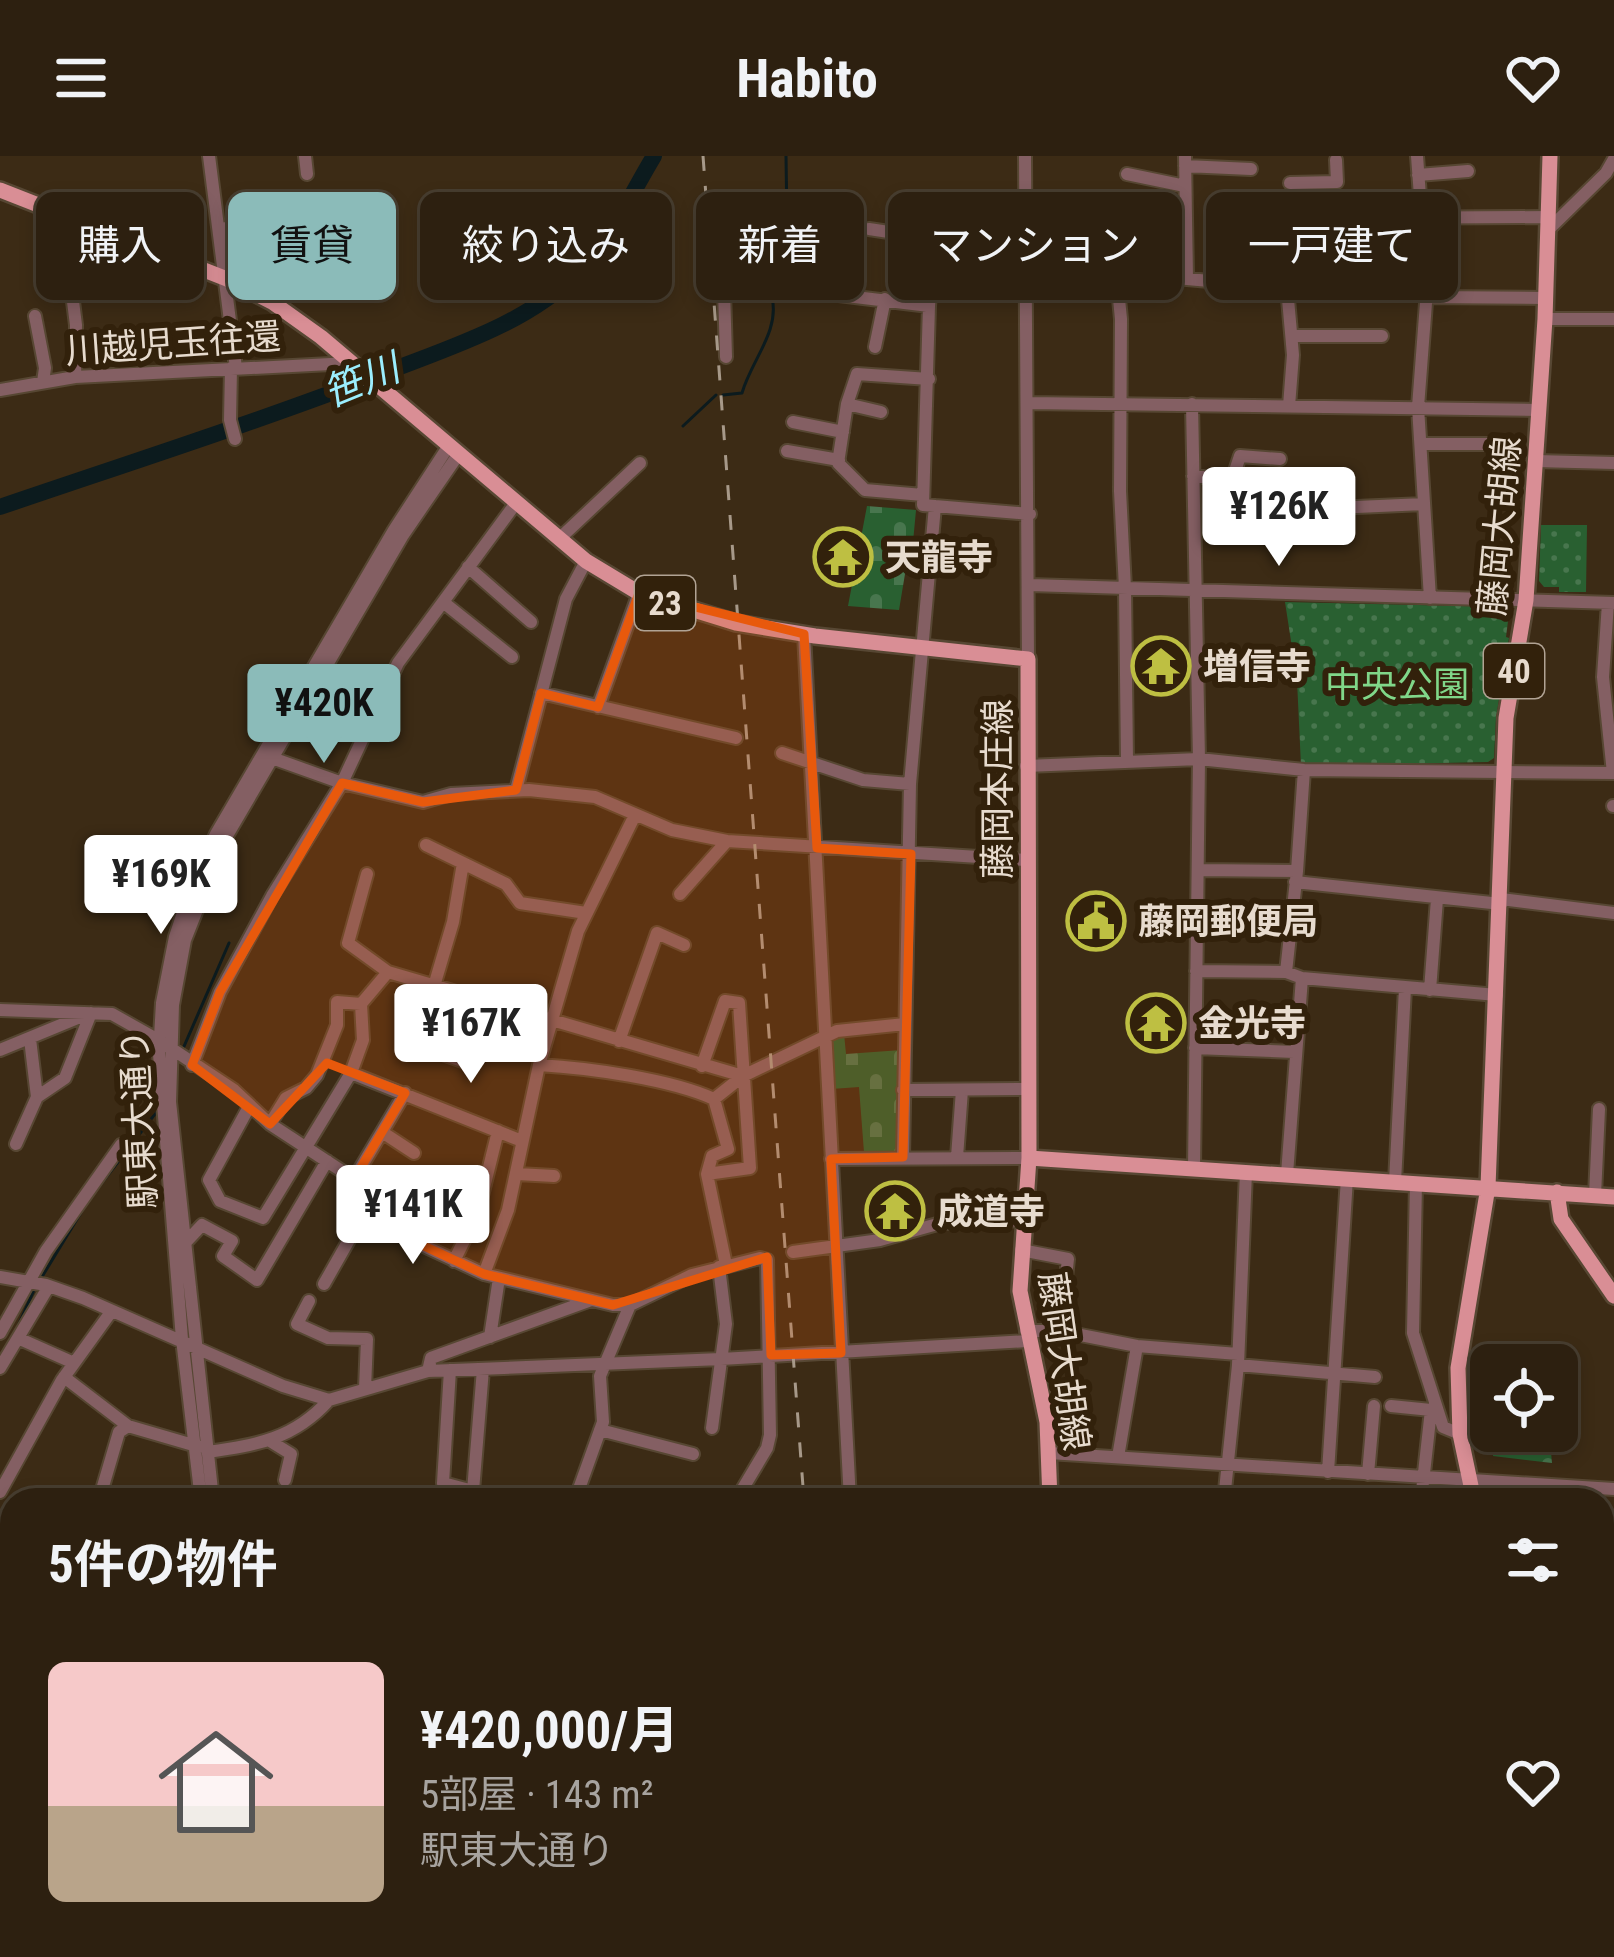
<!DOCTYPE html>
<html lang="ja">
<meta charset="utf-8">
<style>
body{margin:0;font-family:"Roboto Condensed","Noto Sans JP",sans-serif;background:#392d1e;color:#f1f3f6;height:100vh;display:flex;flex-direction:column;font-size:45px;white-space:nowrap}
*{box-sizing:border-box;margin:0}
p{font-size:39px;color:#a7a39f}
.icon{flex:none;width:66px;height:66px;fill:none;stroke:currentColor;stroke-width:2;stroke-linecap:round;stroke-linejoin:round}
.map{position:relative;flex:1;overflow:hidden}
.side{position:absolute;left:0px;top:1332px;width:1614px;height:471px;display:flex;flex-direction:column;background:#2d2010;border-radius:36px 36px 0 0;box-shadow:0 6px 18px #0003,0 0 0 3px #483e30}
.side>*{flex:none}
.hud{position:absolute;left:36px;top:36px;width:1542px;height:108px;display:flex;gap:24px}
.controls{position:absolute;left:1470px;top:1188px;display:grid;gap:24px}
.controls a{display:grid;place-items:center;width:108px;height:108px;border-radius:18px;background:#2d2010;box-shadow:0 6px 18px #0003,0 0 0 3px #483e30;font-size:60px}
.price{position:absolute;translate:-50% -102px;padding:0 27px;border-radius:12px;background:#fff;color:#222;font-size:39px;line-height:78px;filter:drop-shadow(0 3px 6px #0008)}
.price::after{content:'';position:absolute;left:50%;top:72px;width:36px;height:27px;margin-left:-18px;background:inherit;clip-path:polygon(0 0,100% 0,50% 100%)}
.price.selected{background:#8bbbb9;color:#111}
ul{padding:0;list-style:none}
li{display:flex;align-items:center;gap:36px;height:300px;padding:0 48px}
li span{display:grid;place-items:center;flex:none;width:336px;height:240px;border-radius:18px;color:#555}
li>.icon{margin-inline-start:auto}
span .icon{width:144px;height:144px;fill:#fffc;stroke-width:1}
li b{font-size:51px}
h2{display:flex;justify-content:space-between;align-items:center;height:144px;padding:0 48px;font-size:51px}
.chip{padding:0 42px;border-radius:18px;background:#2d2010;box-shadow:0 6px 18px #0003,0 0 0 3px #483e30;font-size:42px;line-height:108px}
.chip.selected{background:#8bbbb9;color:#111}
header{display:flex;justify-content:space-between;align-items:center;height:156px;padding:0 48px;background:#2d2010;font-size:54px;font-weight:700}
.map>svg:first-child{display:block}
.green{fill:url(#green-dots)}
.cemetery{fill:url(#cemetery-stones)}
.lines{fill:none;stroke-linecap:round;stroke-linejoin:round}
.stream{stroke:#0c1b1e;stroke-width:3}
.river{stroke:#0c1b1e;stroke-width:16}
.minor-casing{stroke:#574733;stroke-width:16}
.major-casing{stroke:#574733;stroke-width:20}
.minor{stroke:#845f63;stroke-width:12}
.major{stroke:#d98e95;stroke-width:15}
.rail{stroke:#a79989;stroke-width:3;stroke-dasharray:15 15;stroke-linecap:butt}
.marked{fill:#e8590c;fill-opacity:0.2;stroke:#e8590c;stroke-width:9;stroke-linejoin:round}
.labels{text-anchor:middle;stroke-width:12;stroke-linejoin:round;paint-order:stroke}
.shield{fill:#32210b;stroke:#b1a394;stroke-width:3}
.shield-label{font-size:33px;font-weight:bold;fill:#e7dbce}
.street-label{font-size:36px;fill:#e7dbce;stroke:#32210b}
.poi-label{font-size:36px;font-weight:bold;fill:#e7dbce;stroke:#32210b;text-anchor:start}
.park-label{font-size:36px;fill:#80d789;stroke:#32210b}
.water-label{font-size:39px;font-style:italic;fill:#9beefe;stroke:#32210b}
</style>
<header><svg class="icon" aria-label="menu" viewBox="0 0 24 24"><path d="M4 6h16M4 12h16M4 18h16"/></svg>Habito<svg class="icon" aria-label="heart" viewBox="0 0 24 24"><path d="M12 20l-8-8c-3-5 5-10 8-4 3-6 11-1 8 4z"/></svg></header>
<div class="map">
<svg width="1614" height="1801" viewBox="0 0 1614 1801">
<defs>
<pattern id="green-dots" width="8" height="8" patternUnits="userSpaceOnUse" patternTransform="scale(3)"><rect width="8" height="8" fill="#296031"/><path d="M2 2h.1M6 6h.1" fill="none" stroke="#48764e" stroke-width="1.8" stroke-linecap="round"/></pattern>
<pattern id="cemetery-stones" width="16" height="16" patternUnits="userSpaceOnUse" patternTransform="scale(3)"><rect width="16" height="16" fill="#296031"/><path d="M2 7V4a2 2 0 0 1 4 0v3zM10 15v-3a2 2 0 0 1 4 0v3z" fill="#48764e"/></pattern>
</defs>
<rect width="100%" height="100%" fill="#3c2b15"/>
<path class="green" d="M1541,369H1587L1586,436H1559V431H1544L1539,425Z
M1285,446L1505,451L1509,457L1506,481L1509,482L1496,562L1494,602L1488,606L1301,610L1297,524Z"/>
<path class="cemetery" d="M1245,66L1286,69L1285,129L1244,125Z
M867,350L916,354L910,418H905L899,454L848,450Z
M844,878L846,898L902,894L901,995L864,996L859,931L831,933L827,884Z
M1466,1233L1491,1235V1275H1549L1552,1307L1493,1300V1292L1470,1282Z"/>
<g class="lines">
<path class="stream" d="M770,133L780,80L787,68L786,0
M723,239L742,237C751,205 780,175 772,142
M683,270L716,239
M182,895L229,787
M94,1037L158,954
M40,1124L85,1050
M17,1172L35,1132"/>
<path class="river" d="M0,351C129,307 260,265 387,216C454,190 528,167 580,115C611,83 631,38 654,0"/>
<defs>
<path id="minor" d="M209,0L236,212
M305,0L307,18
M1025,0L1028,503
M1185,0L1187,122
M1417,0L1427,134L1418,251L1430,442
M1185,10L1251,13
M1127,18L1185,30
M1418,19L1468,15
M1290,27L1337,26L1336,4
M62,59L76,169L75,221
M1353,62L1549,61
M220,72L260,74
M869,73L935,83L929,150L923,349L1030,358
M1025,73L1186,75
M1548,74L1606,17L1614,3
M1288,95H1342
M791,135L796,93
M1026,138L1117,137
M1427,141L1546,142
M35,160L45,212L43,226
M1545,163H1614
M1292,180H1382
M875,191L885,143
M726,201L724,134L806,135L929,150
M231,212L230,264L235,283
M0,234L75,221L350,207
M1028,247L1540,254
M847,248L881,256
M1192,248L1199,603L1194,1012
M793,266L843,276
M1421,288H1487
M787,295L839,304
M1536,305L1614,307
M1193,320L1232,324L1240,300L1280,303
M923,339L865,334L838,307L847,248L857,218L929,223
M1334,352L1424,348
M559,383L640,307
M468,411L531,466
M1030,429L1614,447
M443,446L512,501
M1608,447L1603,521L1613,617
M804,478L850,1344
M541,537L736,582
M598,551L639,437
M782,597L863,624L910,628
M272,602L342,627L423,646L451,638L529,634L595,641L672,674L727,685L1026,704
M1127,606L1125,432L1120,335L1121,163L1117,123L1121,117L1287,132L1293,199L1289,250
M1026,610L1199,603L1304,614L1614,617
M516,634L566,443L586,405
M1613,650H1614
M426,689L506,728L520,747L586,757
M1198,714L1297,715L1286,816L1302,822L1497,839
M1297,715L1304,614
M367,718L348,787L388,816
M1295,726L1501,748
M680,738L727,685
M1501,743L1614,757
M1196,815L1286,816
M434,830L453,766L463,707
M1430,834L1437,743
M0,854L112,858L160,885L234,934L270,968L354,1023L396,1057L424,1090L484,1118L613,1149H630L692,1119L760,1102L767,1104L770,1279L767,1292L736,1344
M30,883L37,941
M619,885L657,777L684,789
M436,889L434,895L468,907L478,898L496,849
M1195,892L1294,896
M0,894L85,859
M192,909L220,836L272,740L342,627L398,507L516,347
M539,909C589,912 670,923 714,943L728,993L712,1000L707,1018L726,1109
M702,910L725,845L739,847L750,1012L707,1018
M351,917L522,985
M903,934L1029,933
M714,943L743,920
M250,949L209,1024L220,1045L263,1062L351,917L363,884L361,848L388,816L743,920L837,875L905,868
M270,968L286,942L306,932L317,919L337,869V846L361,848
M382,976L414,997
M16,988L37,941L65,922L91,857
M903,1001L910,628L935,350
M957,1001L962,934
M831,1003L1029,1002
M517,1018L554,1020
M1287,1018L1302,822
M354,1023L405,937
M1395,1026L1405,832
M1416,1027L1413,1177L1443,1271L1460,1278
M1595,1039L1599,953
M186,1086L202,1069L232,1085L223,1100L257,1124L327,1005
M1021,1094L1068,1103L1060,1175
M793,1096L880,1084L941,1067L1024,1064
M454,1105L478,1056L498,975
M484,1118L508,1054L539,909L578,775L635,659
M0,1121L46,1129L83,1142L283,1230L329,1244L428,1215L721,1203L1028,1185
M324,1128L374,1040
M309,1145L297,1168L328,1182L367,1183L365,1233
M1026,1175H1060L1137,1190L1238,1198
M0,1177L46,1095L121,989
M490,1181L499,1122
M20,1183L74,1207
M1238,1209L1375,1221
M0,1212L49,1130
M450,1214L443,1327L503,1343
M428,1215L431,1202L591,1144
M64,1221L128,1270
M1391,1250L1431,1254
M712,1272L726,1168L719,1111
M600,1274L693,1298
M270,1285L291,1298L285,1324
M208,1296C257,1289 294,1283 329,1244
M1049,1297L1614,1333
M1118,1301L1137,1190
M1328,1316L1347,1022
M1368,1318L1374,1250
M473,1335L483,1213
M0,1336L62,1224L111,1156
M99,1344L119,1276L128,1270L200,1291
M201,1344L182,1183L159,898L162,847L175,781L192,730L216,678L394,374L448,291
M213,1344L170,946L173,849L185,784L225,683L403,379L458,299
M575,1344L603,1266L600,1220L630,1149
M1224,1344L1238,1209L1246,1016
M1421,1344L1431,1254L1435,1253
M0,1378L12,1377
M1602,1392L1614,1390
M0,1443L12,1448
M0,1536L12,1556
M1602,1558L1614,1483
M1602,1627L1614,1641
M0,1636L12,1635
M0,1685L12,1684
M1602,1737L1614,1728
M0,1742L12,1740
M1602,1781L1614,1777
M316,1791L319,1801
M329,1791L332,1801
M414,1791L415,1801
M771,1791L780,1801
M1380,1791L1383,1801
M565,1795L578,1791
M511,1801L551,1791
M854,1801L857,1791
M1207,1801L1208,1791
M1482,1801L1491,1791"/>
<path id="major" d="M0,34L227,123L272,146L321,181L586,405L639,437L736,467L815,480L1028,503L1029,1002L1020,1135L1047,1266L1050,1344
M1029,1002L1614,1041
M1557,1036L1561,1063L1614,1140
M1474,1344L1460,1278L1458,1212L1488,1031L1506,562L1526,444L1545,163L1550,0
M1579,1791L1581,1801
M951,1801L955,1791"/>
</defs>
<use href="#minor" class="minor-casing"/>
<use href="#major" class="major-casing"/>
<use href="#minor" class="minor"/>
<use href="#major" class="major"/>
<path class="rail" d="M703,0L804,1344
M833,1791L834,1801"/>
</g>
<path class="marked" d="M639,437L804,478L817,692L911,698L903,1001L831,1003L841,1197L771,1199L767,1101L613,1149L484,1118L424,1090L354,1023L405,937L327,907L270,968L192,909L220,836L342,627L423,646L516,634L541,537L598,551Z"/>
<defs>
<symbol id="temple-ring" viewBox="-11 -11 22 22"><circle r="9.5" fill="#32210b" stroke="#bebf42" stroke-width="1.5"/><path d="M0-6L5-2H3V0L6.5 2.5H4V6H1.5V3h-3V6H-4V2.5H-6.5L-3 0V-2H-5Z" fill="#bebf42"/></symbol>
<symbol id="civic-ring" viewBox="-11 -11 22 22"><circle r="9.5" fill="#32210b" stroke="#bebf42" stroke-width="1.5"/><path d="M-.6-6.5H3V-4.5H.6V-3L4-1V1h2V6H-6V1h2V-1L-.6-3ZM-1.2 2.5V6h2.4V2.5Z" fill="#bebf42"/></symbol>
</defs>
<g fill-rule="evenodd">
<use href="#temple-ring" x="810" y="368" width="66" height="66"/>
<use href="#temple-ring" x="1128" y="477" width="66" height="66"/>
<use href="#civic-ring" x="1063" y="732" width="66" height="66"/>
<use href="#temple-ring" x="1123" y="834" width="66" height="66"/>
<use href="#temple-ring" x="862" y="1022" width="66" height="66"/>
</g>
<g class="labels">
<g class="shield">
<rect x="635" y="420" width="60" height="54" rx="9"/>
<rect x="1484" y="488" width="60" height="54" rx="9"/>
</g>
<g class="shield-label">
<text x="665" y="459">23</text>
<text x="1514" y="527">40</text>
</g>
<g class="street-label">
<text transform="translate(173 187) rotate(-4)" y="13">川越児玉往還</text>
<text transform="translate(1499 370) rotate(-85)" y="13">藤岡大胡線</text>
<text transform="translate(997 633) rotate(-90)" y="13">藤岡本庄線</text>
<text transform="translate(138 963) rotate(-93)" y="13">駅東大通り</text>
<text transform="translate(1065 1205) rotate(82)" y="13">藤岡大胡線</text>
</g>
<g class="poi-label">
<text x="885" y="414">天龍寺</text>
<text x="1203" y="523">増信寺</text>
<text x="1138" y="778">藤岡郵便局</text>
<text x="1198" y="880">金光寺</text>
<text x="937" y="1068">成道寺</text>
</g>
<g class="park-label">
<text x="1397" y="541">中央公園</text>
</g>
<g class="water-label">
<text transform="translate(361 224) rotate(-22)" y="14">笹川</text>
</g>
</g>
</svg>
<div class="controls">
<a><svg class="icon" aria-label="locate" viewBox="0 0 24 24"><circle cx="12" cy="12" r="6"/><path d="M12 2v4M12 18v4M2 12h4M18 12h4"/></svg></a>
</div>
<b class="price" style="left:1279px;top:413px">¥126K</b>
<b class="price selected" style="left:324px;top:610px">¥420K</b>
<b class="price" style="left:161px;top:781px">¥169K</b>
<b class="price" style="left:471px;top:930px">¥167K</b>
<b class="price" style="left:413px;top:1111px">¥141K</b>
<div class="hud">
<a class="chip">購入</a>
<a class="chip selected">賃貸</a>
<a class="chip">絞り込み</a>
<a class="chip">新着</a>
<a class="chip">マンション</a>
<a class="chip">一戸建て</a>
</div>
<section class="side">
<h2>5件の物件<svg class="icon" aria-label="filters" viewBox="0 0 24 24"><path d="M4 7h16M4 17h16"/><circle cx="9" cy="7" r="2"/><circle cx="15" cy="17" r="2"/></svg></h2>
<ul>
<li><span style="background:linear-gradient(#f6c9c9 60%,#b9a48a 0)"><svg class="icon" aria-label="home" viewBox="0 0 24 24"><path d="M3 11l9-7 9 7M6 9v11h12V9"/></svg></span><div><b>¥420,000/月</b><p>5部屋 · 143 m²</p><p>駅東大通り</p></div><svg class="icon" aria-label="heart" viewBox="0 0 24 24"><path d="M12 20l-8-8c-3-5 5-10 8-4 3-6 11-1 8 4z"/></svg></li>
</ul>
</section>
</div>
